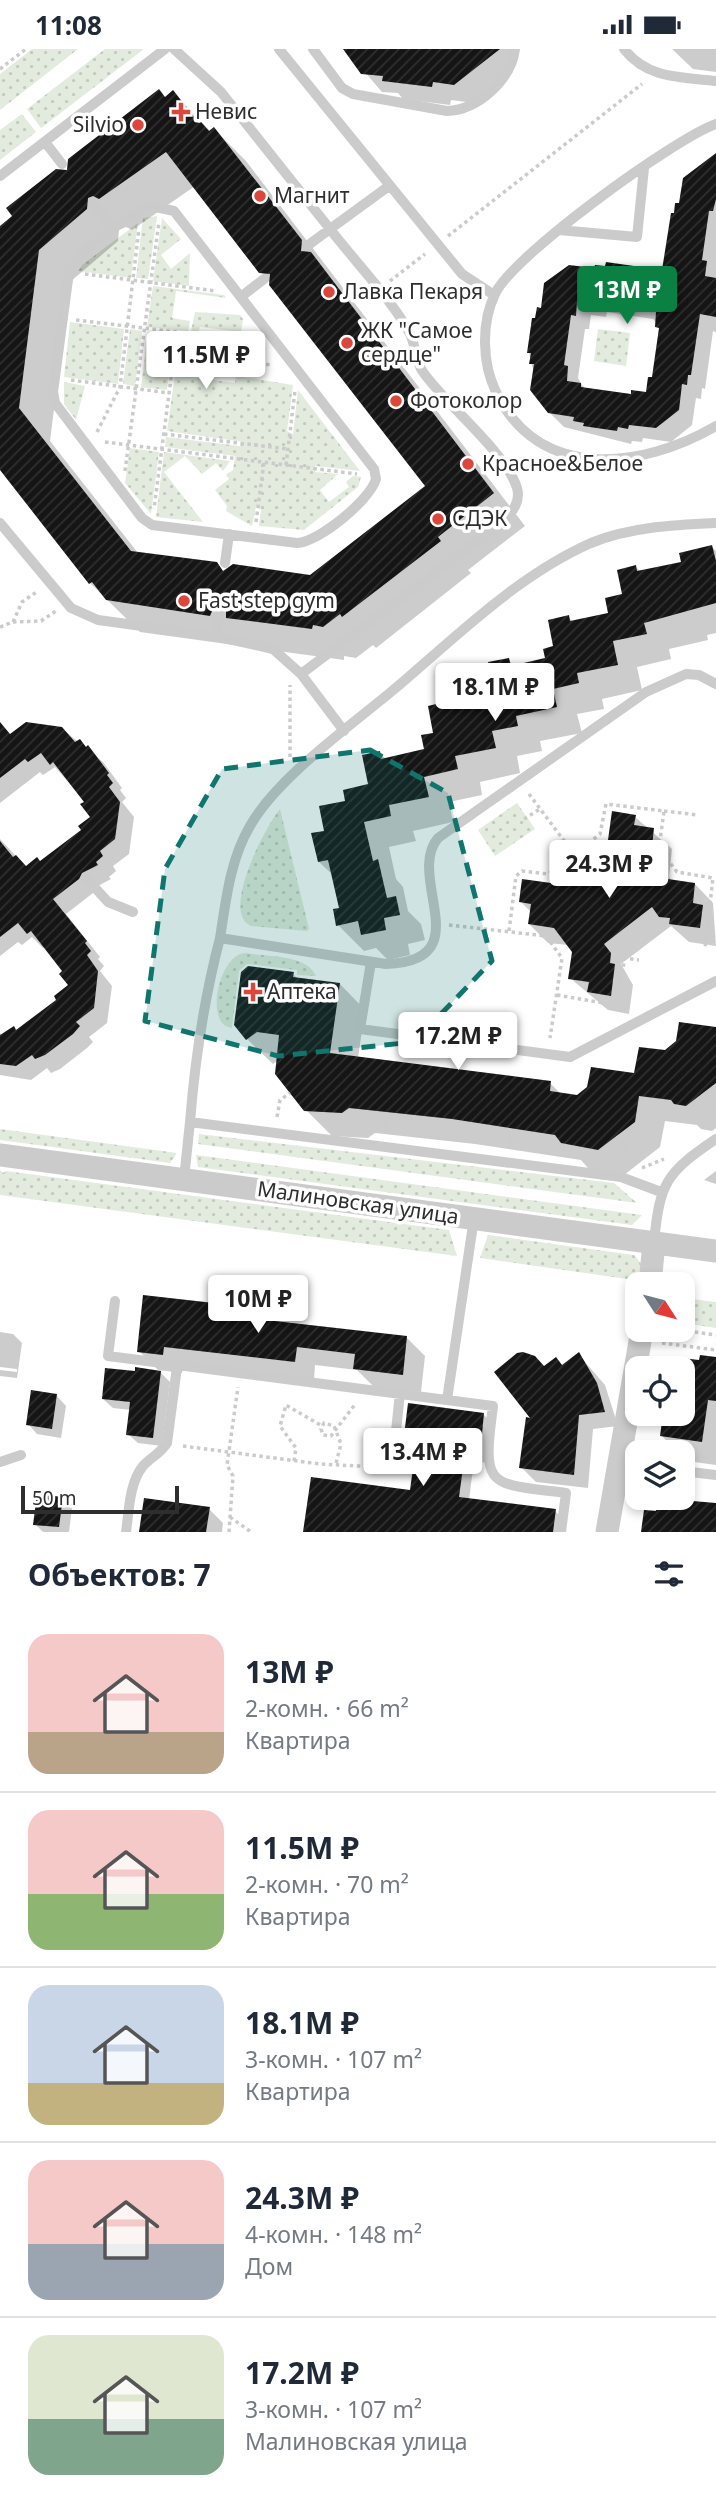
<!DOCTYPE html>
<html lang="ru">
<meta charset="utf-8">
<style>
body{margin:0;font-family:"Noto Sans",sans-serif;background:#f6f6f7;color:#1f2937;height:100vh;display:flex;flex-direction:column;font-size:26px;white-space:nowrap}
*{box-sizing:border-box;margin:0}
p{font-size:23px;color:#747a83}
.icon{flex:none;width:38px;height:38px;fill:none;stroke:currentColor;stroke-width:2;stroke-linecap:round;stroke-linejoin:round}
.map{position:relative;height:1483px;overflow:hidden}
.side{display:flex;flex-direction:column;background:#fff;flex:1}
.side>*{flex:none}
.needle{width:46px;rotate:126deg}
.tools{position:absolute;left:625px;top:1223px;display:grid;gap:14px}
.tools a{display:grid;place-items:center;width:70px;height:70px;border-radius:14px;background:#fff;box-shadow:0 4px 10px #0003;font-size:35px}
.scale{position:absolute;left:21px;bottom:18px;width:158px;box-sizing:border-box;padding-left:7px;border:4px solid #2e2e2e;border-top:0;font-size:19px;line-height:24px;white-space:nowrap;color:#2e2e2e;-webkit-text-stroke:5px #fff;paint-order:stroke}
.price{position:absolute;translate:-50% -60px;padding:0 16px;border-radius:7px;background:#fff;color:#222;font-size:23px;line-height:46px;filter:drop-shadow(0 2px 4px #0008)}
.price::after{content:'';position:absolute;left:50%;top:42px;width:21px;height:16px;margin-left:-10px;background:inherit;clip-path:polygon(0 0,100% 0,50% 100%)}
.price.active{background:#0b8043;color:#fff}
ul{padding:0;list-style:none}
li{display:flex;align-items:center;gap:21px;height:175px;padding:0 28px}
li+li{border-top:2px solid #e0e1e3}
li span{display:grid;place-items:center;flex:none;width:196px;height:140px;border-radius:21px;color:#555}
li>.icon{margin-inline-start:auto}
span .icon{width:84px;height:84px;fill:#fffc;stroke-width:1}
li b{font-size:30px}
h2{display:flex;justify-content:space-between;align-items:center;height:84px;padding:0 28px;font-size:30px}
.status{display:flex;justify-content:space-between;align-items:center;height:49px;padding:0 35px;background:#fff;direction:ltr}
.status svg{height:19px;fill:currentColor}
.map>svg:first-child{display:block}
.green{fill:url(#green-dots)}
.shadow{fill:#0003;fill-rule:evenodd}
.building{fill:url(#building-hatch);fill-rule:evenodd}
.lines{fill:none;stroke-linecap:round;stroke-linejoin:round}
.path{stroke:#cbcbcb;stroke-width:3.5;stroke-dasharray:3.5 3.5;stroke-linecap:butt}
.service{stroke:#cbcbcb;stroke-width:10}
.minor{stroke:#cbcbcb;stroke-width:23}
.marked{fill:#0f766e;fill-opacity:0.2;stroke:#0f766e;stroke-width:5;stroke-dasharray:14 9;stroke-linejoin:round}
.poi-dot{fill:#db473b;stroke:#fff;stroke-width:2.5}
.labels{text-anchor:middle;stroke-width:7;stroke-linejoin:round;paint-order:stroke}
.poi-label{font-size:21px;fill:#2e2e2e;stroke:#fff;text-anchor:start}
.street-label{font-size:21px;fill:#2e2e2e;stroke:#fff}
</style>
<div class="status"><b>11:08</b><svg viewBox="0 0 49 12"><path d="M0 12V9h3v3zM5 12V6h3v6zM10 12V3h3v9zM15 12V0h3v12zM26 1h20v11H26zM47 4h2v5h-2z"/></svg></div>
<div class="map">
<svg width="716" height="1483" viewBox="0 0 716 1483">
<defs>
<pattern id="green-dots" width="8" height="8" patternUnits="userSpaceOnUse" patternTransform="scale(1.75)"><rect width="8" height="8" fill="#e2ebdd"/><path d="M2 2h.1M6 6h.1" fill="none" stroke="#c2cabe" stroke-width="1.8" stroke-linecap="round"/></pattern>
<pattern id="building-hatch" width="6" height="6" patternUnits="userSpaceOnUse" patternTransform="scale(1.75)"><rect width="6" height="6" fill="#151515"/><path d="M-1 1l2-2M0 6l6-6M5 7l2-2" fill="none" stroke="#2f2f2f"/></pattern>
</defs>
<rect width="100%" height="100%" fill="#fff"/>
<path class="green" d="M32,0H78L0,61V25Z
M105,0H144L41,79L27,60Z
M22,65L36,83L0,111V81Z
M157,167L148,230L136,229L143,169Z
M162,169L181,190L161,206L171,220L190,204L189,237L153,232Z
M138,174L131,229L78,222L82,216Z
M153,237L224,246L226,249L176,242L172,269L190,272L188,282L147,278Z
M195,263L240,266L243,270L241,283L200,278L198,284L191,283Z
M70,273L124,280L118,335L64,328Z
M130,280L142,282L135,337L123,335Z
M598,280L630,284L626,317L594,312Z
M148,283L174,286L167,341L141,338Z
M175,326L235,334L236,327L293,336L287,382L293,385L298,341L360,422L315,417V423L338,425L320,441L329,453L349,438L346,433L353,427L361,428L358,438L304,481L259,477L261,461L256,458L252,477L226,462L227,457L215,441L229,430L226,426L233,421L235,407L165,398L166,388L240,397L244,393L167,382Z
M64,333L85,337L76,371L64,355Z
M130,399L159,403L151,465L125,434Z
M164,403L230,412L223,422L216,414L202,425L185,407L164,423L203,473L156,468Z
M517,754L535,780L495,807L478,781Z
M280,760L309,880L307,882L251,877C220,864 265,778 280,760Z
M245,904C266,908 307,905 316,927L297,926V921L247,915L239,922L232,979C204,977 218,906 245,904Z
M0,1080L177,1104L170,1114L0,1091Z
M199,1085L614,1134L637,1154L198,1095Z
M196,1106L642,1166L632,1176L198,1118Z
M0,1121L3,1124L6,1122L449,1181L457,1207L0,1146Z
M488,1186L634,1206L643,1217L641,1232L480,1209Z
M683,1249L716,1253V1279L683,1274Z"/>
<path class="shadow" d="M345,0H515L507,28L474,54L451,51L450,56L403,50L398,44L382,43Z
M672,0H716V23L693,20Z
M173,43L211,83L214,80L246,112L525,477L468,521L471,524L376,599L373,596L356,609L344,607V611L140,583L90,534L0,418V179ZM195,137L428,438L311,528L224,523L216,515L138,504L50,392L70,233L118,192L119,181L126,178L132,181Z
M716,114V283L713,282L705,340L702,339L701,350L696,349L692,376L671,393L643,389L642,393L632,392L631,395L564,378L549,363L531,314L529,303L538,260L664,223L676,166ZM607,263L653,270L657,274L661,282L653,330L647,345L632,347L586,340L582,336L578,329L585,280H589L591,266L606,268Z
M712,498L716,502V584L707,586L708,591L669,600L671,610L637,618L642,641L602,650L604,660L577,665L582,684L540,692L542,702L517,707L520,724L480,733L482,746L449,753L453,773L413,782L416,792L389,798L396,830L403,838L408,862L421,875L425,891L408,895L410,906L388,911L376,899L364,902L338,876L341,860L334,827L319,813L326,783L347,753L370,737L379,704L386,710L426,702L448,654L453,659L486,652L496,642L508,611L515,618L547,611L568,568L573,573L610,565L624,547L636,518L641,523L683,514Z
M61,679L103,713L122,739L120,741L126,749L122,753L134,768L129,805L113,817L116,822L109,828L111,830L96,838L93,844L66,865L100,908L98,910L104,917L100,922L112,937L107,974L89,988L93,993L87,999L60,1020L51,1024L47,1019L31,1031L0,1026V984L2,987L17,983L59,951L71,937L65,922L45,897L43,899L32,888L22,896L18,893L0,907V790L26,818L40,814L83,781L92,768L86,753L55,718L43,726L40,723L0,754V685L10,687Z
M635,768L672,800L669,828L672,832L695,835L713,854L716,897L689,893L671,877L621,915L633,936L629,965L608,961L570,929L574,903L569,896L548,894L529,875L531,863L521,853L551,836L610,792Z
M293,925L299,931L340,935L365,961L358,1009L550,1034L561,1045L578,1048L636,1026L665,1003L716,980V1079L712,1082L701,1080L697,1076L665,1072L660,1098L624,1126L588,1119L581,1111L475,1095L375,1084L368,1089L332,1087L306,1061L278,1011L273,1015L247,990Z
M716,1122V1135L704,1131Z
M257,1261L269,1273L406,1288L425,1307L421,1343L374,1338L357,1321L315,1316L314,1331L183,1316L182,1324L158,1321L170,1333L162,1397L138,1394L128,1385L131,1361L113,1359L103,1350L160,1323L139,1302Z
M0,1283L13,1285L22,1294L17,1329L0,1327V1321L17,1323V1320L0,1318Z
M579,1306L605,1336L618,1377L593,1380L588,1439L536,1433L521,1418L544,1319L563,1318Z
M676,1310L701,1313L716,1310V1416L687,1412L682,1404H678L662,1387L664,1365H682V1320H674Z
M57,1347L66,1357L61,1389L37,1385L28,1375Z
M483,1365L493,1375L489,1414L474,1412L469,1451L555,1462L565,1472L563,1483H305L412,1443L417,1405L404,1395Z
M62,1450L72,1459L69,1483H43L35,1475Z
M209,1460L223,1474L222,1483H141Z"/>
<path class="building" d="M343,0H500L454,36L433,33L432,38L382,32L383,27L361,25Z
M159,40L165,48L173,41L199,74L201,73L209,82L214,78L302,191L301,202L311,203L494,444L438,488L441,492L342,568L340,565L323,578L313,576L312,580L226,569V561L220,556L213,560L210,567L106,551L92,533L89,535L0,421V177L12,167L6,159L56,120L67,121L68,110ZM166,103L259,224L270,225L269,236L425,437L310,526L233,515L223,522L217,513L131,502L19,359L39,201L87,160L88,149L93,147L99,150Z
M716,104V150L713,162H709L702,211L707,212L705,227L716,229V268L700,265L691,326H688L687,336L682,335L679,361L656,379L629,376L628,380L618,378L617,382L583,377L584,374L573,372L574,368L548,364L530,341L534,315H529L531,304H527L532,269H535L537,258L541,259L544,234L569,216L594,219L595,216L605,217L606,213L662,221L671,164H674L675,154H679L683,129ZM593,250L642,257V262L656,263L655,278L659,279L652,328H648L646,343L631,341V345L581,338V334L567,332L568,317L564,316L571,266L576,267L577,253L592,255Z
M712,496L716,512V554L644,574L647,585L613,592L618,616L577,624L579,634L553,640L557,658L516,667L518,677L492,682L496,699L455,707L458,720L424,728L429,748L389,756L391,767L364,773L373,812L378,810L387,849L396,847L400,866L384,869L386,881L361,886L358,872L336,877L333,860L339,859L328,811L318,813L311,784L324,782L319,757L345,752L343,741L368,735L362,706L380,702L381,710L424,700L421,686L433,684L428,657L448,652L450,658L484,651L482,643L494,641L488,613L509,609L511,617L545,609L543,600L553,597L548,571L569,566L570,572L608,564L605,549L622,545L617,521L636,516L637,522L681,513L679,504Z
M0,673L10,685L26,673L62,678L75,693L80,690L86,698L88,696L109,724L107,726L113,734L109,738L120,753L115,790L100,802L103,807L96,813L98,816L82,824L79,830L53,850L87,892L85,894L91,902L87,906L98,922L94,959L76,973L80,977L73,985L45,1006L35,1010L32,1006L16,1017L0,1015V986L14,977L16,981L56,951L54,947L68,936L59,925L62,922L31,882L27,885L18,874L0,888V792L13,808L16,806L26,817L37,808L40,812L81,781L78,777L90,768L80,755L84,753L53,713L50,716L41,704L28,713L25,710L0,729Z
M612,762L636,766L634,776L654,779L651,807L668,830L695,834L693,854L703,856L700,879L669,875L670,869L659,868L652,858L604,895L611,904L610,914L615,915L611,947L587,943L589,933L568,930L572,903L554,879L528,875L531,855L519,853L522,830L551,834L608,791Z
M248,917L294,923L293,928L340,934L330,1004L551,1032L550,1042L577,1046L587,1038L591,1018L634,1024L639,998L665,1001L676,992L679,973L716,978V1034L686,1057L674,1055L671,1051L639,1047L635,1073L598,1101L561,1094L555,1086L452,1070L349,1059L342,1064L304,1062L275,1025L279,986L257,983L246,991L234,976L241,923Z
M143,1246L258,1259L257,1270L407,1287L403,1326L353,1320L355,1305L297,1298L295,1313L164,1298L163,1306L137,1303Z
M523,1303L535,1307L544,1317L556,1308L562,1316L579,1303L597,1334L605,1363L579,1366L574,1426L519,1419L526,1368L530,1369L494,1323L517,1304Z
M700,1306L716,1308V1352L708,1351L702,1393L660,1387L663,1365H682V1309L699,1311Z
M135,1318L161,1322L153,1389L126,1386L130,1353L102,1350L105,1319L135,1322Z
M31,1341L57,1345L52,1380L26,1376Z
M408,1354L484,1364L480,1406L465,1404L459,1448L556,1460L553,1483H303L311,1428L410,1441L416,1397L403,1395Z
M37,1445L63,1448L59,1478L33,1476Z
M144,1449L210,1458L206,1483H139Z
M657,1449L716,1454V1483H641L644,1461L656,1462Z"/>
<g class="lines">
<path class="path" d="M0,20L26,0
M448,187L642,35
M85,225L216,242
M390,232L425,205
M76,271L177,283L154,460
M176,303L272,316
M71,331L169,344
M97,383L120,338L139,180
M164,385L288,400
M105,393L357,425
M286,416L295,342
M125,422L159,173
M256,473L264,413
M13,573L41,572L56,562
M0,578L13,573L22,553L38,542
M290,708V636
M529,745L574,805
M664,762L698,766
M524,770L540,760
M449,876L546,887L562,909L550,989
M509,882L516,827L522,822L548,825L600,785L606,755L664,762L659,799L677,823L713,829L705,899
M557,946L615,956L625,909L639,911
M705,1043L716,1059
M277,1068L280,1051L290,1044
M385,1082L386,1070
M617,1087L626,1098L623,1113
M447,1090L449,1079
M510,1098L511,1086
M642,1119L664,1110
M681,1281L716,1286
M662,1294L716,1301
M183,1397L320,1415L377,1418
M703,1409L712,1398L716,1376
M294,1412L296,1399L280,1377L286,1356L322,1377
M336,1414L341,1395L334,1377L324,1374L321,1380L323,1386L331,1387C339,1376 348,1365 356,1354
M230,1468L251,1483
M229,1483L233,1427L227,1416L238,1338"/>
<path class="service" d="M174,0L221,43L330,180L389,137
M279,0L462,225L494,246
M313,0L342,39L353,45L447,62C478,61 511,31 515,0
M624,0C647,30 681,28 716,32
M716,75C674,90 512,207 495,245C481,274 482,314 496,343C539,433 642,420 716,377
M45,93L62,115
M0,127L165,0
M93,155L113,181
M151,157L174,162L374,420L376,430C370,451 319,493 297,494L152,476L142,469L55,354L53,343L69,223C82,199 126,168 151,157Z
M559,181L637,188L644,119
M242,247L264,230
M0,474L71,559L98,571L215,587L273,600L301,625L344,682
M225,514L229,485
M215,587L219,564
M301,625L504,472C512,463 521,453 517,439C506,403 446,356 423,323C415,312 416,295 409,283C392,251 353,210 330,180L307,197
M87,830L108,853L133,863
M220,889C226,851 230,811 250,777C277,729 349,678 392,642C454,590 516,527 591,494C630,478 674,476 716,474
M371,913L360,980L570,1008L716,932
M184,1130L190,1073
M661,1143L621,1128L190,1073C195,1010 204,950 220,889L386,915C481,912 405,828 438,789L646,643L686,625L699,626L716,635
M654,1193C660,1133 666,1124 716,1090
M115,1252L108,1307L493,1357C482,1440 487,1434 566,1444L561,1483
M447,1351L474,1169
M0,1413L21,1406
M620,1414L637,1416
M392,1420L400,1344
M682,1422L716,1426
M126,1483C129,1463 129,1434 143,1417C151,1408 160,1405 167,1394L177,1318"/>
<path class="minor" d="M0,1106L716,1202
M650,1236L654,1193
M607,1483L642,1281"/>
</g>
<path class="marked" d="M370,701L448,744L492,912L414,993L278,1007L145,972L165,820L222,720Z"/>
<g class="poi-dot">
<path d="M177.5 52.5h7v7h7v7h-7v7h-7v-7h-7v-7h7z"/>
<circle cx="138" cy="76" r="7"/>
<circle cx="260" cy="147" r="7"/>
<circle cx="329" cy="243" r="7"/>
<circle cx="347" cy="294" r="7"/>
<circle cx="396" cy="352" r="7"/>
<circle cx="468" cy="415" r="7"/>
<circle cx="438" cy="470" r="7"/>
<circle cx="184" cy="552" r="7"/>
<path d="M249.5 932.5h7v7h7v7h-7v7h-7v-7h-7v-7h7z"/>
</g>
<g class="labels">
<g class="poi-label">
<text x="195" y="70">Невис</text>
<text x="124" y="83" text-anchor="end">Silvio</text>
<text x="274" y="154">Магнит</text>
<text x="343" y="250">Лавка Пекаря</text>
<text x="361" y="289">ЖК "Самое<tspan x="361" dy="24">сердце"</tspan></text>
<text x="410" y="359">Фотоколор</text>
<text x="482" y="422">Красное&amp;Белое</text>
<text x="452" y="477">СДЭК</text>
<text x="198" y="559">Fast step gym</text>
<text x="267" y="950">Аптека</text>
</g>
<g class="street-label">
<text transform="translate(358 1154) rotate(8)" y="7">Малиновская улица</text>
</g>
</g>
</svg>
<div class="tools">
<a><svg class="needle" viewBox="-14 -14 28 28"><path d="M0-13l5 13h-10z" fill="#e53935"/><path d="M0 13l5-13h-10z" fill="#747a83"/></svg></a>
<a><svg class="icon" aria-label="locate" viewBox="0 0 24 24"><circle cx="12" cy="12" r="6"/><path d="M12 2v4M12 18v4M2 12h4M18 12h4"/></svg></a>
<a><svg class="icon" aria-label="layers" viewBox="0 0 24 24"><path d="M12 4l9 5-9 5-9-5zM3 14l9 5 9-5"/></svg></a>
</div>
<div class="scale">50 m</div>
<b class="price active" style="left:627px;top:277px">13M ₽</b>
<b class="price" style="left:206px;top:342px">11.5M ₽</b>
<b class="price" style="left:495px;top:674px">18.1M ₽</b>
<b class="price" style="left:609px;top:851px">24.3M ₽</b>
<b class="price" style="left:458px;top:1023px">17.2M ₽</b>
<b class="price" style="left:258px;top:1286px">10M ₽</b>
<b class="price" style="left:423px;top:1439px">13.4M ₽</b>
</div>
<section class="side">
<h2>Объектов: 7<svg class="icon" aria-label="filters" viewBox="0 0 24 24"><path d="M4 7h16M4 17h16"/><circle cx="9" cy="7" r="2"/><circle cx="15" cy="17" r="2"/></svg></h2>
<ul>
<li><span style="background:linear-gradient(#f6c9c9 70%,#b9a48a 0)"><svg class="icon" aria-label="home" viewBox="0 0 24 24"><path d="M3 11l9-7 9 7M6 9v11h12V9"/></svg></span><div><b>13M ₽</b><p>2-комн. · 66 m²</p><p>Квартира</p></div></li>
<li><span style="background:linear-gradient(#f6c9c9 60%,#8fb573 0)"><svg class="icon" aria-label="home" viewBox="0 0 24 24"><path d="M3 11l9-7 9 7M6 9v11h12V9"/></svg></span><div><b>11.5M ₽</b><p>2-комн. · 70 m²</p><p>Квартира</p></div></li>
<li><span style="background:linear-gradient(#c9d6e8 70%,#c2b280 0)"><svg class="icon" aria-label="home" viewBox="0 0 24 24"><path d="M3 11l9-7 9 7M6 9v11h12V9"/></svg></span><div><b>18.1M ₽</b><p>3-комн. · 107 m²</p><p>Квартира</p></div></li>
<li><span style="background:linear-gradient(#f6c9c9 60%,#9aa5b1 0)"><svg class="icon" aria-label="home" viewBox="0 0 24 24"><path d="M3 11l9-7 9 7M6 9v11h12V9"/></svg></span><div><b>24.3M ₽</b><p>4-комн. · 148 m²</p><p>Дом</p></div></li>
<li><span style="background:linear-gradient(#dfe7d0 60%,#7fa58c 0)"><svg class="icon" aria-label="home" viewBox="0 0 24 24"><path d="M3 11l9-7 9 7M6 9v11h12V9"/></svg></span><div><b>17.2M ₽</b><p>3-комн. · 107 m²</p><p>Малиновская улица</p></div></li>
</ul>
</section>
